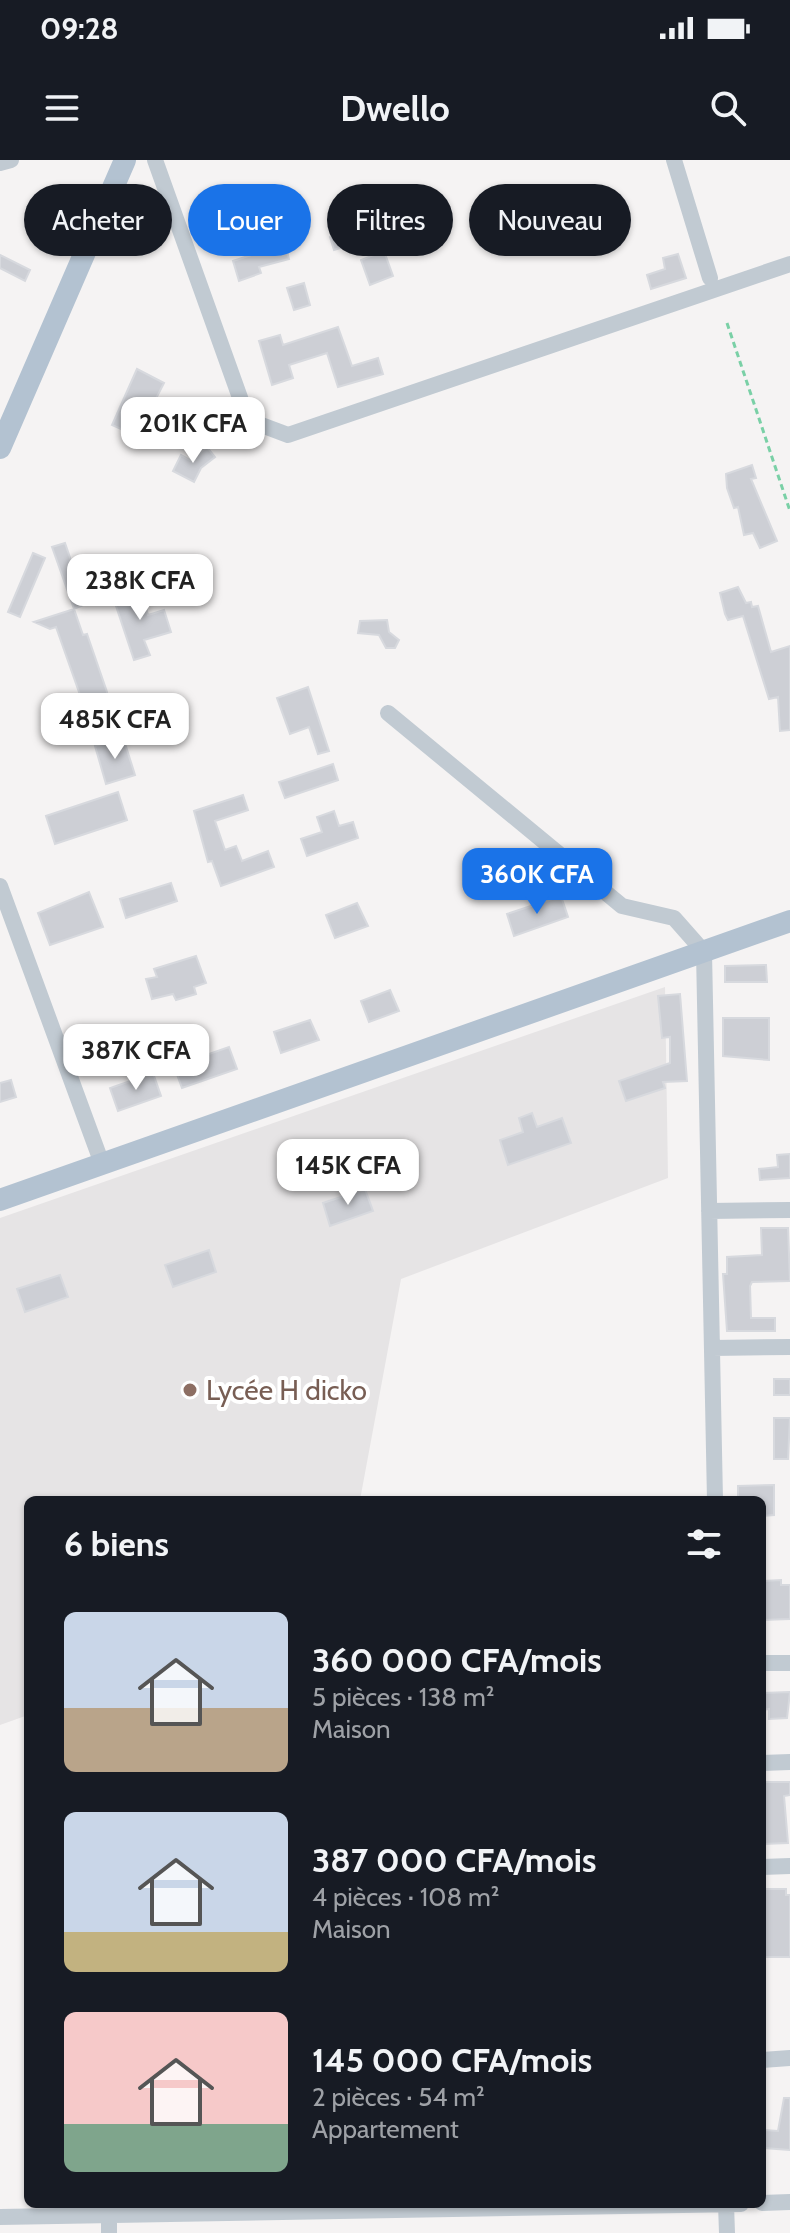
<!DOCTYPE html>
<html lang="fr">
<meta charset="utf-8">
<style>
body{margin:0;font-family:Cabin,sans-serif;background:#242831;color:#f1f3f6;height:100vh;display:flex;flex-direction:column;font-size:30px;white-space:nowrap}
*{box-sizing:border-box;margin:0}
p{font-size:26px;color:#9ea1a6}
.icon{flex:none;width:44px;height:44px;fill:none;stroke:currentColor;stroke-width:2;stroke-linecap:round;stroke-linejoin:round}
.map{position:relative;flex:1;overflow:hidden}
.drawer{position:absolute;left:24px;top:1336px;width:742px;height:712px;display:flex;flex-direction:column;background:#171b24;border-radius:12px;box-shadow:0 2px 6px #0004}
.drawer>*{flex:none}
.top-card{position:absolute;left:24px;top:24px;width:742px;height:72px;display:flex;gap:16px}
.price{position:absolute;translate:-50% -68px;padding:0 18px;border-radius:16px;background:#fff;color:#222;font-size:26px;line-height:52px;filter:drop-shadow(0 2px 4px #0008)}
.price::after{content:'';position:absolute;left:50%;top:48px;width:24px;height:18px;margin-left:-12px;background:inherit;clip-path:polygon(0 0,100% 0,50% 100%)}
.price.selected{background:#1a73e8;color:#fff}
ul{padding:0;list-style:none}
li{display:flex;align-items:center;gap:24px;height:200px;padding:0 40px}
li span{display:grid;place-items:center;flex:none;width:224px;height:160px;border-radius:12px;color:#555}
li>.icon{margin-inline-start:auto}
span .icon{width:96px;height:96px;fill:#fffc;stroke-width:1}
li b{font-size:34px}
h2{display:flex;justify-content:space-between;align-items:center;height:96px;padding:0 40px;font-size:34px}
.pill{padding:0 28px;border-radius:36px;background:#171b24;box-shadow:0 2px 6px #0004;font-size:28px;line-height:72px}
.pill.selected{background:#1a73e8;color:#fff}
.status{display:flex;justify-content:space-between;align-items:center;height:56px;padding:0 40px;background:#171b24;direction:ltr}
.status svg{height:22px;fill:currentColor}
header{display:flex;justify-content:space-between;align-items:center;height:104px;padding:0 40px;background:#171b24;font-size:36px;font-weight:800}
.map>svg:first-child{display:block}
.education{fill:#e6e4e5}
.building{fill:#cdcfd5;stroke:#d7d9de;stroke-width:2}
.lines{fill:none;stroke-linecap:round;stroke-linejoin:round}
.path{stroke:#7ad0a6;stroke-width:3;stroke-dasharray:6 4;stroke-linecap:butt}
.minor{stroke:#c1cad2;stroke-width:16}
.major{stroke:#b3c2d1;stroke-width:22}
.education-dot{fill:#8d6e63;stroke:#fff;stroke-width:3}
.labels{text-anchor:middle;stroke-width:8;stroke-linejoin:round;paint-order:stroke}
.education-label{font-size:28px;fill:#785e54;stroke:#fff;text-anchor:start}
</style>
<div class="status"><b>09:28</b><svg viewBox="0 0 49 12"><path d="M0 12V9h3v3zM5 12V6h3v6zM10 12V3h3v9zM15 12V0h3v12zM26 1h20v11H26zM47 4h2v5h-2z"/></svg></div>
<header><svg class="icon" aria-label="menu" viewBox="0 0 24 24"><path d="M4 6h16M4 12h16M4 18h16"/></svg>Dwello<svg class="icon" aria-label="search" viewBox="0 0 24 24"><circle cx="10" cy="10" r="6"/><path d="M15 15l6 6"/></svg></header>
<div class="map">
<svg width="790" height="2073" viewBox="0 0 790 2073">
<rect width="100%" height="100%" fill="#f5f3f3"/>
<path class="education" d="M665,827L668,1018L401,1119L360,1340H28V1555L0,1565V1058Z"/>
<path class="building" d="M50,38L63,43L45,85L32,80Z
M345,58L350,70L358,68L362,81L334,90L330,77L337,74L332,62Z
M280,65L289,99L259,107L261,113L239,121L233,101L272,88L267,69Z
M384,91L393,116L370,125L361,100Z
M678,94L686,118L651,129L647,115L665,109L663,98Z
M0,95L30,110L25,121L0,108Z
M304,123L310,145L294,150L287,128Z
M338,167L352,206L378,198L383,214L338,227L327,193L289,205L293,218L272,225L259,181L280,175L283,185Z
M137,209L164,223L144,262L147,263L141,278L112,265Z
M207,287L215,297L201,308L194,322L173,311L181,295L190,300Z
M752,305L756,318L751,319L777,381L760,388L753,373L744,375L738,347L734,348L727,328L726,314Z
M65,383L86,444L74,449L52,387Z
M33,393L45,398L20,457L8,452Z
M738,427L746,443L751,442L752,447L758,446L771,492L790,486V570L780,571L778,537L769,539L743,456L728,460L725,454L720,433Z
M141,429L148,455L164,450L171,472L144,480L150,495L134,500L113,437Z
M74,449L83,475L87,474L107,532V549L96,551L93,559L77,564L73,552L80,545V535L56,467L50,469L34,462Z
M387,460L389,472L399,480L395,488H386L379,475L358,473L360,461Z
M308,527L329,591L318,594L309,567L290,574L277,538Z
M123,577L135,615L106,624L95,586Z
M333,604L338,620L285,638L279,622Z
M118,632L127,660L55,684L46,656Z
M243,635L248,650L215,661L225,690L236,686L242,701L268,691L274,707L221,726L212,701L208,702L194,651Z
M334,651L339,666L353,662L358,678L307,696L301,679L322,672L317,657Z
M171,723L177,741L126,758L120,739Z
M89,732L103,767L50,785L38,753Z
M561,736L568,757L514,776L507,754Z
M357,743L368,766L335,778L326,755Z
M196,796L206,823L194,827L196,834L176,840L173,834L152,839L146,819L157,817L154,809Z
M766,805L767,822H725V806Z
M390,830L399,851L369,862L361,841Z
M680,834L687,921L663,922L665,928L626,941L619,921L670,903V877L662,878L658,836Z
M723,858H769V900L723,896Z
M310,860L319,880L281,893L274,872Z
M92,870L101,895L85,900L77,875Z
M229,887L237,909L182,928L174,906Z
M153,913L161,936L118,951L110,928Z
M11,920L16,937L0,942V923Z
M532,953L537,967L562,958L571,983L508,1005L500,980L523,972L519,958Z
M790,994V1018L760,1020L759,1009L778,1007L777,995Z
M365,1029L373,1051L330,1066L323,1043Z
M761,1068H788L790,1121L752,1122L750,1126L751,1158H775V1171H727L723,1114H727V1097L762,1095Z
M209,1090L216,1112L173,1127L165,1105Z
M60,1115L68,1137L25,1152L17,1129Z
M774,1219H790V1235H774Z
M774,1258H790L788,1299H774Z
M774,1325V1355L762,1356V1340H738V1326Z
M781,1420V1425H790V1459L762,1460V1421Z
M790,1532L787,1558L769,1559V1549L762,1550V1533Z
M762,1622H790V1635L784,1636L788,1683L762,1684Z
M762,1729H786V1735H790V1797H765L762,1792Z
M784,1938H790V1990L764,1988L765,1970L778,1971Z"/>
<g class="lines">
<path class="path" d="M727,163L790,351"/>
<path class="minor" d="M155,0L248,260L288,275L790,104
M674,0L710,118
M0,3L11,0
M388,553L622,746L674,758L704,792L715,1340
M0,726L101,1001
M709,1051L790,1050
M712,1188L790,1187
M762,1503H790
M762,1603L790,1602
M762,1707L790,1706
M762,1900L790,1898
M762,2043L790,2042
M726,2044L727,2073
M0,2057L741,2044
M109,2073V2056"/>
<path class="major" d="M0,288L125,0
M0,1040L790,761"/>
</g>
<circle class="education-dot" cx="190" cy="1230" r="8"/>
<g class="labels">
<g class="education-label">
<text x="206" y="1240">Lycée H dicko</text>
</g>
</g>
</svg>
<b class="price" style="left:193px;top:305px">201K CFA</b>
<b class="price" style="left:140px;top:462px">238K CFA</b>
<b class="price" style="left:115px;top:601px">485K CFA</b>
<b class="price selected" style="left:537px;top:756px">360K CFA</b>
<b class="price" style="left:136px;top:932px">387K CFA</b>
<b class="price" style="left:348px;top:1047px">145K CFA</b>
<div class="top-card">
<a class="pill">Acheter</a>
<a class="pill selected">Louer</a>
<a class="pill">Filtres</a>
<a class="pill">Nouveau</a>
</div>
<section class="drawer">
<h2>6 biens<svg class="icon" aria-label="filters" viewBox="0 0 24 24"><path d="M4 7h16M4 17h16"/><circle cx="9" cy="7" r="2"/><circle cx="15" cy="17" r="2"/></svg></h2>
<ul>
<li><span style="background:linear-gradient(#c9d6e8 60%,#b9a48a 0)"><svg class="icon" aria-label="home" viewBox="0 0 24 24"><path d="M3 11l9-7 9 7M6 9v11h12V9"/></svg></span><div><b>360 000 CFA/mois</b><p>5 pièces · 138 m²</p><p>Maison</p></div></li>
<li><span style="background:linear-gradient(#c9d6e8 75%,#c2b280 0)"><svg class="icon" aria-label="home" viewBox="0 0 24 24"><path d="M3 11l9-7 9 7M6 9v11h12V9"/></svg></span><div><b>387 000 CFA/mois</b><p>4 pièces · 108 m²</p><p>Maison</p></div></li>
<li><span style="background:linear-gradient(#f6c9c9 70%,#7fa58c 0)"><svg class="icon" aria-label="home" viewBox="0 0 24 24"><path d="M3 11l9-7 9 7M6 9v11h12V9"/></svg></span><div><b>145 000 CFA/mois</b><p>2 pièces · 54 m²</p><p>Appartement</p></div></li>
</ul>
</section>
</div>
